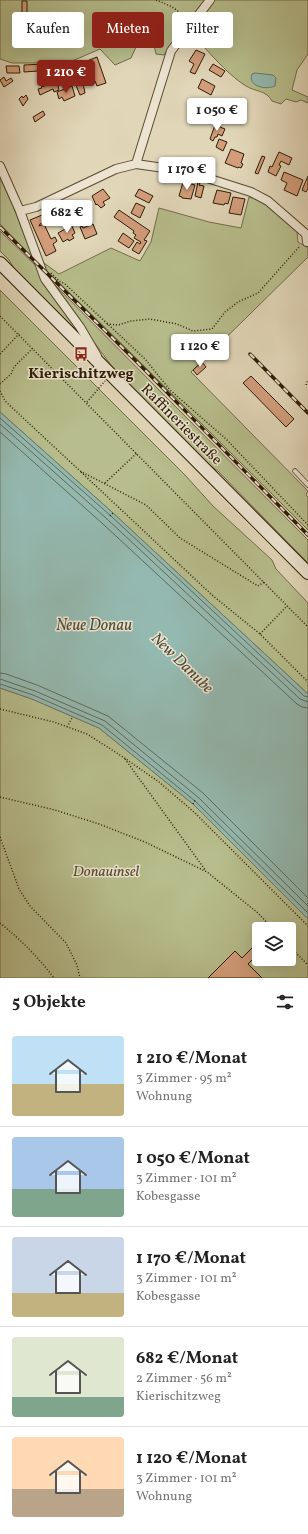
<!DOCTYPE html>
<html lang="de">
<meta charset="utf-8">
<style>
body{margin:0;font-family:Vollkorn,serif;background:#f6f6f6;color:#222;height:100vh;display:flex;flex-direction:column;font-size:15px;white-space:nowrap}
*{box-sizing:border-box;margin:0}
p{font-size:13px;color:#767676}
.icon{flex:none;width:22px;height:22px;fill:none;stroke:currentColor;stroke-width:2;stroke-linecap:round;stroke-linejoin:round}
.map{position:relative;height:978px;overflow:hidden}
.panel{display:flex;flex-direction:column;background:#fff;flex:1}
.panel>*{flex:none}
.banner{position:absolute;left:12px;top:12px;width:284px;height:36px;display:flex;gap:8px}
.controls{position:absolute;left:252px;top:922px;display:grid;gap:8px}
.controls a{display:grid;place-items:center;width:44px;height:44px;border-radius:4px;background:#fff;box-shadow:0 4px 16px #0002;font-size:20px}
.price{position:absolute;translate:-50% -34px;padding:0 9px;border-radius:4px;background:#fff;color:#222;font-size:13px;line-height:26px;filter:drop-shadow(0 1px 2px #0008)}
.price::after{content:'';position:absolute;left:50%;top:24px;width:12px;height:9px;margin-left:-6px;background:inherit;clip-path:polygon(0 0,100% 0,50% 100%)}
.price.current{background:#8f2418;color:#fff}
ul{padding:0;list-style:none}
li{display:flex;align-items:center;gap:12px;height:100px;padding:0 12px}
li+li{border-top:1px solid #e0e0e0}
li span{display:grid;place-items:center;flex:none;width:112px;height:80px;border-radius:4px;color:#555}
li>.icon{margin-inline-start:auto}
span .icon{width:48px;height:48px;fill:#fffc;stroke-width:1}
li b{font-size:17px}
h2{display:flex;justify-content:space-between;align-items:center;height:48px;padding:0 12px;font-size:17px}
.chip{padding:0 14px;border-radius:4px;background:#fff;box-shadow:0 4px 16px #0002;font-size:14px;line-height:36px}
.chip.current{background:#8f2418;color:#fff}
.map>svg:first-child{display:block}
.green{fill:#b7bd8c;stroke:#726c48;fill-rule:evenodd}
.water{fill:#94b9b0;stroke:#6b7a6b}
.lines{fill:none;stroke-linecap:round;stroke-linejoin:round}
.shore{stroke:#606a5a;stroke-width:1}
.building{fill:#d39d7b;stroke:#2d1c03}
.lane-casing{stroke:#5a4a30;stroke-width:5.5}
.street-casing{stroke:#5a4a30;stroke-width:10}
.secondary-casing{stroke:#2d1c03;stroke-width:14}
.path{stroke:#2d1c03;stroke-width:1.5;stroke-dasharray:1 2;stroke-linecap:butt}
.lane{stroke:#ece4d1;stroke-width:4}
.street{stroke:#ece4d1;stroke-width:8}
.secondary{stroke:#ece4d1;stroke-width:12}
.rail-casing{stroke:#2d1c03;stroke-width:3.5}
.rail{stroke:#ece4d1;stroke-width:2;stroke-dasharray:6;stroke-linecap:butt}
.labels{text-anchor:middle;stroke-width:3;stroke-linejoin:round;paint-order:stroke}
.poi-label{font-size:15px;font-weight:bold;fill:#2d1c03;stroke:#ece4d1}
.street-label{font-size:15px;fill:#2d1c03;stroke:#ece4d1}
.park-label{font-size:15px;font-style:italic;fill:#564c2c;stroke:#ece4d1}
.water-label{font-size:16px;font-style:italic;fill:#4c4b37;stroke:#ece4d1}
</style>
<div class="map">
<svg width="308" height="978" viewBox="0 0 308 978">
<rect width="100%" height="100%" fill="#e1d6b8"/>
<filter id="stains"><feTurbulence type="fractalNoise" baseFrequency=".005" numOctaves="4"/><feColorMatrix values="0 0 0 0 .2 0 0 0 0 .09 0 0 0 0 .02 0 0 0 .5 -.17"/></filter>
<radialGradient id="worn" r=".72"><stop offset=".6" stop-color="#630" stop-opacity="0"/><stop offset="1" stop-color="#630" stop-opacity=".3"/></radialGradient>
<path class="green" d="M0,0H308V54L297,70L292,90L308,97V103L301,100L296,102L286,99L281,104L272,101C266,90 256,92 246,86C230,76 216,60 204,47L171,44L164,55L156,54L153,41L136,47L131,58L115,65L100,49L49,71L45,63H12L0,59Z
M0,178L13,206L33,258L0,224Z
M249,197L261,201L297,232L298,242L308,248V257L191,372L308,491L306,495L308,497V530L128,350L42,266L44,263L59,274L111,248L140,261L151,242L159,208L209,222L241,228Z
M0,231L37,267L79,332L77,333L17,273L9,260L0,251Z
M45,275L308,540V563L218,471L202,460L113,368Z
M0,290L185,475L213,506L272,560L276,569L308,603V694L113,513L0,412Z
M0,688L32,699L99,728L193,804L308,919V978H0ZM259,929H289V959H259Z"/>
<path class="water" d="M255,73L273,75L276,78L275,86C267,90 247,87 252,74Z
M0,412L113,513L308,694V919L193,804L99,728L32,699L0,688Z"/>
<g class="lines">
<path class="shore" d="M0,418L111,516L304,696L308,697
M0,424L107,519L300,699L308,702
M0,432L103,524L297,704L302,707L308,708
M0,673L6,674L37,685L108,716L203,793L308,898
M0,679L35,691L105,721L199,798L308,906
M0,684L33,695L102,725L195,801L308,913"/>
</g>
<path class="building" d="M22,1H27V13H31V17L33,18L34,26H18V20H20V17H22Z
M196,50L205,54L195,74L190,72L194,64L189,61Z
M97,57L106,83L97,86L95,81L91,83L90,80L83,83L85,93L80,95L75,83L81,81L78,74L87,71V73L91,72L87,61Z
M43,64V73L38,74V71L24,72V65Z
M213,64L225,71L221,77L209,70Z
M6,66H19L20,73H7Z
M76,68L80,79L73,81L72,79L68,81L65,73Z
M4,77L6,81L11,78L13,81L4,87L0,80Z
M202,79L215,86L211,95L198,88Z
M58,82H62L63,84L58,86L59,90L54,92L53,89L40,95L38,89L42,88L41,87Z
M72,86L75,96L64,101L62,97L59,99L57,92Z
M26,95L28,99L23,106L19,99L22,96L23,98Z
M43,111L45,115L35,122L33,117Z
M215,125L225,129L222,136L218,134L217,137H215L213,141L210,139Z
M219,139L227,142L223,151L216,147Z
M231,149L244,154L241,163L243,164L241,168L239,167L238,168L225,163Z
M279,152L292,158L289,165L281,161L279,165L281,166L276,176L268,172L270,166L272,167Z
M262,156L265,157L258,174L255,173Z
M284,172L303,180L297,196L284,190L287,183L281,180Z
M308,176V189L306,192L302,190Z
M183,182L195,185L191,199L182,198V197L179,196Z
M198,182L200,183L199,185L204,186L201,198L195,196Z
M103,189L110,198L103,202L105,205L101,208L97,204L96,205L92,196Z
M139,189L153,196L149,203L135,196Z
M217,190L231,193L228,204L225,203L224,205L213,203Z
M233,197L245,199L241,215L229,213Z
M136,203L145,207L140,218L131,213Z
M119,210L150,231L144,240L147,241L139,254L132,250L137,242L140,244L141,242L134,238L136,235L133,233L134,231L114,217Z
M42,215L44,222L40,224L39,226L44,224L51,239L55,237L57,241L53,244L56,251L46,256L30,220Z
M71,224L75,233L72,235L74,238L69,241L68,239L63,242L58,233L67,228V226Z
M93,224L97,234L85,239L80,227L82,226L83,228Z
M123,233L134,241L129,248L118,241Z
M202,362L206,367L197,375L193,370Z
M251,376L294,419L286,427L243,383Z
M254,946L259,951V953L248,964L262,978H208L235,951L242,958Z"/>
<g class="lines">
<defs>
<path id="lane" d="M88,376L99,365
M295,471L308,485"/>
<path id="street" d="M136,164L185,171L251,192L268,201L306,234L307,242
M0,166L20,211L45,279L80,327L97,356
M20,211L36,207L116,169L136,164L171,51L210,0"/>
<path id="secondary" d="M0,263L308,573"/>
</defs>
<use href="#lane" class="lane-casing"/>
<use href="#street" class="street-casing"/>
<use href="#secondary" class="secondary-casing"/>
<path class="path" d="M156,0C168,5 181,9 185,22
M51,273L59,281L65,284L145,359L170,390L226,439L308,525
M0,316L308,627
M107,324L118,325L131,321L150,319L177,324L193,331L212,329L225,312L238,302L258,293L300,246
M0,354L19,334
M0,384L11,374L14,367L33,348
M306,385L308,380
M0,391L5,401L80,471L146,505L180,538L258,586L264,582
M87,402L105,381
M81,472L212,595L260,634L308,682
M105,483L137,453
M110,516L113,513
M260,634L287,606
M0,709L54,722L87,734L123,757L159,782L195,813L308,926
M67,727L72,718
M125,759L206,871
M0,797L55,810L99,824L145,842L207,872L258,913L273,929
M193,804L195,800
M0,837L19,889L30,906L66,943L77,965L80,978
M0,923C21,940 38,957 54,978
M289,946L308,965"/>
<use href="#lane" class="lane"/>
<use href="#street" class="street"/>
<use href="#secondary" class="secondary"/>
<defs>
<path id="rail" d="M0,227L140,365L308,535
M250,354L308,413"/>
</defs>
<use href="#rail" class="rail-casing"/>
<use href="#rail" class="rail"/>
</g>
<defs>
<symbol id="bus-bare" viewBox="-9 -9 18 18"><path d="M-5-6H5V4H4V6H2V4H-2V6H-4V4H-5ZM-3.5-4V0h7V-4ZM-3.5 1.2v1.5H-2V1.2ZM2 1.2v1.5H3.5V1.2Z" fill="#8f2418" stroke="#ece4d1" stroke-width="2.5" paint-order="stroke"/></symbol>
</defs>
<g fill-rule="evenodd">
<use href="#bus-bare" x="71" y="344" width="20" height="20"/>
</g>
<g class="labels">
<g class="poi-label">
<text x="81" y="378">Kierischitzweg</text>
</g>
<g class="street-label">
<text transform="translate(182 424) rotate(45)" y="5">Raffineriestraße</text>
</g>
<g class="park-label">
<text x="106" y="876">Donauinsel</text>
</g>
<g class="water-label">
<text x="94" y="630">Neue Donau</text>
<text transform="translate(183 662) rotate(44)" y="6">New Danube</text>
</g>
</g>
<rect width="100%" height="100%" filter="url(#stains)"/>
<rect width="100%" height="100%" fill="url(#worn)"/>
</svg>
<div class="controls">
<a><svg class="icon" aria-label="layers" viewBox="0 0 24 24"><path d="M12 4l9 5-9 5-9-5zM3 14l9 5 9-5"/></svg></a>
</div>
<b class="price current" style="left:66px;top:94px">1 210 €</b>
<b class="price" style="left:217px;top:132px">1 050 €</b>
<b class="price" style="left:187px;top:191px">1 170 €</b>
<b class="price" style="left:67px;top:234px">682 €</b>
<b class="price" style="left:200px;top:368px">1 120 €</b>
<div class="banner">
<a class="chip">Kaufen</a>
<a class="chip current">Mieten</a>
<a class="chip">Filter</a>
</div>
</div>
<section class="panel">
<h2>5 Objekte<svg class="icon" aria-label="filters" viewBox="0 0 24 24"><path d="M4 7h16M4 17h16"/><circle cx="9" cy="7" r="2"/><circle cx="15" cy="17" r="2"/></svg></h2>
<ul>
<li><span style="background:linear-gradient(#bfe0f5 60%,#c2b280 0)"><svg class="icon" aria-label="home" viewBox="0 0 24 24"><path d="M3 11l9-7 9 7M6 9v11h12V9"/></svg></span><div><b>1 210 €/Monat</b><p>3 Zimmer · 95 m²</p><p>Wohnung</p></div></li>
<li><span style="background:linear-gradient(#a9c7e8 65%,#7fa58c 0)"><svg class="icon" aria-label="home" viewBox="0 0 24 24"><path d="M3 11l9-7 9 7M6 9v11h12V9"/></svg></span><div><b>1 050 €/Monat</b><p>3 Zimmer · 101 m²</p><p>Kobesgasse</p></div></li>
<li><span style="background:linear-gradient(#c9d6e8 70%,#c2b280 0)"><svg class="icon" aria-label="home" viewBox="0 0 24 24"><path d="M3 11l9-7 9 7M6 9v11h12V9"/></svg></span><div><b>1 170 €/Monat</b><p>3 Zimmer · 101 m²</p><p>Kobesgasse</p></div></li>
<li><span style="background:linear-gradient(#dfe7d0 75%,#7fa58c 0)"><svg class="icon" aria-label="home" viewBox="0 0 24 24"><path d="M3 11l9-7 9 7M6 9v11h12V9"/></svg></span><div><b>682 €/Monat</b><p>2 Zimmer · 56 m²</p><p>Kierischitzweg</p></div></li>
<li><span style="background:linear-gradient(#ffd9b3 65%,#b9a48a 0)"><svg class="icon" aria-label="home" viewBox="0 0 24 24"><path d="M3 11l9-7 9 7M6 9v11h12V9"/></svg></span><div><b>1 120 €/Monat</b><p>3 Zimmer · 101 m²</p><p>Wohnung</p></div></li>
</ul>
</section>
